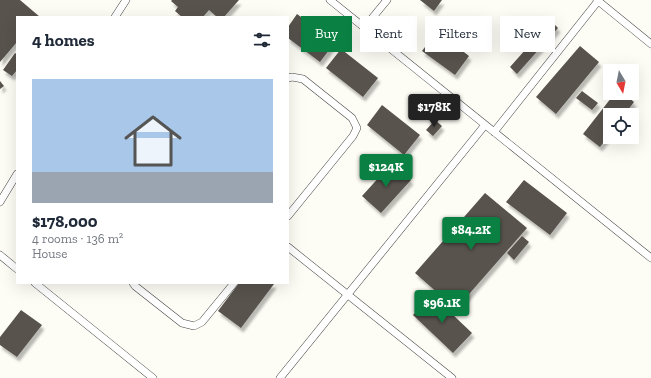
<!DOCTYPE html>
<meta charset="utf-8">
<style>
body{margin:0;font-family:"Zilla Slab",serif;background:#f6f6f7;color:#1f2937;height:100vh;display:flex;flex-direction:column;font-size:15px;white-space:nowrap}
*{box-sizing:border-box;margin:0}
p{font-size:13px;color:#747a83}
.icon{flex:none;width:22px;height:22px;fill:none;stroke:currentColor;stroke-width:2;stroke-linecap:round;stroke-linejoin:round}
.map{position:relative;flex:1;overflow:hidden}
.side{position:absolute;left:16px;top:16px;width:273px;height:268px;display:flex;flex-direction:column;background:#fff;border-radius:0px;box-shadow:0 4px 16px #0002}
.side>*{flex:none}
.top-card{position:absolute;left:301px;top:16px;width:290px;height:36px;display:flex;gap:8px}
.needle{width:26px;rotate:170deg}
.buttons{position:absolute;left:603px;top:64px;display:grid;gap:8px}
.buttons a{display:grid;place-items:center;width:36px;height:36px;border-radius:0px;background:#fff;box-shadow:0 4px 16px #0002;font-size:20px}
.price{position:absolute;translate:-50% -34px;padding:0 9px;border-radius:4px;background:#0b8043;color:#fff;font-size:13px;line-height:26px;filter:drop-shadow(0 1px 2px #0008)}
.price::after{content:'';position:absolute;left:50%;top:24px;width:12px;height:9px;margin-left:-6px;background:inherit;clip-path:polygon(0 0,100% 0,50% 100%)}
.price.selected{background:#222;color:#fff}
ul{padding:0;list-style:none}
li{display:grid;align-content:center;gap:8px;height:212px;padding:0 16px}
li span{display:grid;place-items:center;height:124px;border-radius:0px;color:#555}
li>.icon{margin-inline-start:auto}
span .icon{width:72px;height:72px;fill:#fffc;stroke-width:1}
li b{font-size:17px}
h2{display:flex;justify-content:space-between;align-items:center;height:48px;padding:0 16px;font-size:17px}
.pill{padding:0 14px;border-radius:0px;background:#fff;box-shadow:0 4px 16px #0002;font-size:14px;line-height:36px}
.pill.selected{background:#0b8043;color:#fff}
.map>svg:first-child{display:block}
.building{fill:#58524e;filter:url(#shadow)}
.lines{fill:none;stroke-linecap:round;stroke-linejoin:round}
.service-casing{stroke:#434343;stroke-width:8}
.service{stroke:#fff;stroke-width:7}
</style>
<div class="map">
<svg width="651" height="378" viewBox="0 0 651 378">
<defs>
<filter id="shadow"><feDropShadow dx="2.5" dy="4.5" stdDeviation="1" flood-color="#0004"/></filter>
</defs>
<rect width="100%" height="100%" fill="#fefdf5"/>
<path class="building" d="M0,0H20L40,17H17V42L0,62Z
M172,0H239L224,17H217L209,10L203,17H182L175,11L178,7L171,1Z
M420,0H442L434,11Z
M297,14L335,42L320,62L288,38V27Z
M550,20L558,28L517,74L510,67L526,49L524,48Z
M437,31L469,56L455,75L422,51Z
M580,46L599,62L556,114L536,97Z
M341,49L378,78L363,97L326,68Z
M15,53L17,54V70L12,76L3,70Z
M0,81L4,86L0,89Z
M582,91L598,103L592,110L576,98Z
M615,93H623L634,102L624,115H610V134L600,147L583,134Z
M382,105L420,135L404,155L367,125Z
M435,120L442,126L433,136L426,130Z
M392,163L411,180L381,213L362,196Z
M524,180L567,213L550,235L506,202Z
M485,193L527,228L456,309L415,273Z
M522,236L529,242L514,260L507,253Z
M239,283H273L274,284L241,328L218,311Z
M432,295L472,333L453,353L413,315Z
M21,310L42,325L17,357L0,345V337Z"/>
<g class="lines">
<defs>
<path id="service" d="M330,0L651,258
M597,0L651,44
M115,17L126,0
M364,28L387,0
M288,78L292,77L303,79L352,118L357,128L353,136L288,216
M494,132L598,1
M0,202L17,174
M288,247L452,378
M0,255L17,269
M35,283L153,378
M133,283L135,286L182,323L194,326L202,322L234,283
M280,378L485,125"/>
</defs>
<use href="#service" class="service-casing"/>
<use href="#service" class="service"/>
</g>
</svg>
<div class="buttons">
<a><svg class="needle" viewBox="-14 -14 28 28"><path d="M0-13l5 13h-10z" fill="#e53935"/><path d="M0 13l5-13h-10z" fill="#747a83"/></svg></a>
<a><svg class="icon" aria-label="locate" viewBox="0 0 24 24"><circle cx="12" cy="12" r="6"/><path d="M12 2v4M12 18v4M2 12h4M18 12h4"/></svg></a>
</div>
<b class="price selected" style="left:434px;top:128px">$178K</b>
<b class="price" style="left:386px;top:188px">$124K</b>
<b class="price" style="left:471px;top:251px">$84.2K</b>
<b class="price" style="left:442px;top:324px">$96.1K</b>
<div class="top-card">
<a class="pill selected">Buy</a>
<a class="pill">Rent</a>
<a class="pill">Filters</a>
<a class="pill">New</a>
</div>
<section class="side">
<h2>4 homes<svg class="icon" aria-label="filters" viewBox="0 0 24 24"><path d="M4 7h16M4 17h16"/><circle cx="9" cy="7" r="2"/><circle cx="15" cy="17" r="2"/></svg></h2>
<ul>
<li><span style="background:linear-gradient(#a9c7e8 75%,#9aa5b1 0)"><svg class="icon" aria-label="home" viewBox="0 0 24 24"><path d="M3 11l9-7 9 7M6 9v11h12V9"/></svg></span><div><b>$178,000</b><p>4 rooms · 136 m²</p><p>House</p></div></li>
</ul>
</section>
</div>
